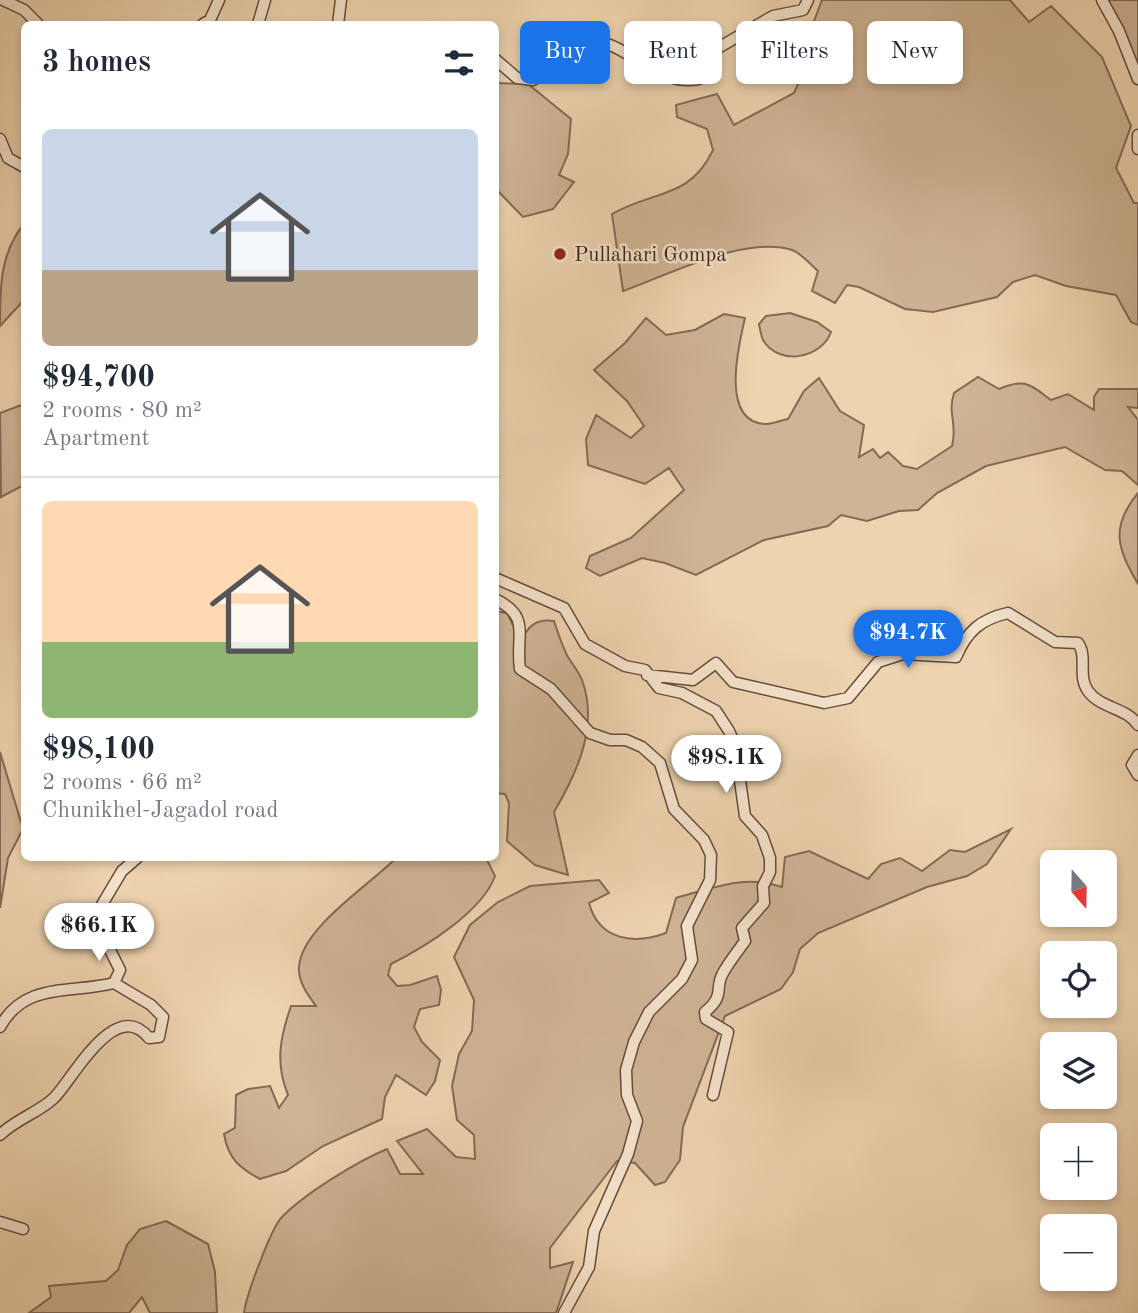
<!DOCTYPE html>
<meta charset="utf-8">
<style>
body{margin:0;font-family:"Old Standard TT",serif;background:#f6f6f7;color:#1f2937;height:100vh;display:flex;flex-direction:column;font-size:26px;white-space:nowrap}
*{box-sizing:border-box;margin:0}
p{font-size:23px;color:#747a83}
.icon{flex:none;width:38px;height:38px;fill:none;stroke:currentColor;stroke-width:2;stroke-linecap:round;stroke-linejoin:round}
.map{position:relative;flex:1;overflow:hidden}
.drawer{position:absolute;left:21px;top:21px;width:478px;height:840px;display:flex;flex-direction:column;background:#fff;border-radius:10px;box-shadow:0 4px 10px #0003}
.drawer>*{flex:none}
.banner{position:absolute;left:520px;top:21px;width:513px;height:63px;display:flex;gap:14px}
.needle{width:46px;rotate:160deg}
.fabs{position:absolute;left:1040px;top:850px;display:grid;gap:14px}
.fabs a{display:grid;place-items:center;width:77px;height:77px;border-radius:10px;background:#fff;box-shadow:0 4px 10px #0003;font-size:35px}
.price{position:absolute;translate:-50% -60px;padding:0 16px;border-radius:24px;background:#fff;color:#222;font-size:23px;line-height:46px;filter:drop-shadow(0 2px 4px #0008)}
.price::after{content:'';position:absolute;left:50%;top:42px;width:21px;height:16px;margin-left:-10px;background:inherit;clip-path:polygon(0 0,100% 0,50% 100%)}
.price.on{background:#1a73e8;color:#fff}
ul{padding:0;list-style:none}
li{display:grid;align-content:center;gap:14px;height:371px;padding:0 21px}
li+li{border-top:2px solid #e0e1e3}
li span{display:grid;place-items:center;height:217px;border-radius:10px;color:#555}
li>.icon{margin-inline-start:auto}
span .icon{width:126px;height:126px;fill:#fffc;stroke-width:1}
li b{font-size:30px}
h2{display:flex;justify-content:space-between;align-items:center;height:84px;padding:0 21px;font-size:30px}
.chip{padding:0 24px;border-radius:10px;background:#fff;box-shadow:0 4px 10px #0003;font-size:24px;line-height:63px}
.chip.on{background:#1a73e8;color:#fff}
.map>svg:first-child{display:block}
.green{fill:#cfb495;stroke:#846a55;stroke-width:2}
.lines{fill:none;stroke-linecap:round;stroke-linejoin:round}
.minor-casing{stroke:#664c3c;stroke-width:13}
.minor{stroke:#f4e2cb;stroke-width:10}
.poi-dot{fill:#8f2418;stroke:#f4e2cb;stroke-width:2.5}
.labels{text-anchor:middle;stroke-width:5;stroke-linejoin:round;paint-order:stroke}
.poi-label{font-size:21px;fill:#391f15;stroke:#f4e2cb;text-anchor:start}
</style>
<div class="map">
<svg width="1138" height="1313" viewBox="0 0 1138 1313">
<rect width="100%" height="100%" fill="#eed3af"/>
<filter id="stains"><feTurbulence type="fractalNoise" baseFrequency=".00286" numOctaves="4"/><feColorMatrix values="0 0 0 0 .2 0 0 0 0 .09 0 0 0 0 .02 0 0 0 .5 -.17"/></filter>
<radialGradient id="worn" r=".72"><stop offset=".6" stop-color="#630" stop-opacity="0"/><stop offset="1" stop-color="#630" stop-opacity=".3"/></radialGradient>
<path class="green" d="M822,0H1010L1029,22L1051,6L1102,57L1131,126L1116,168L1134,203H1138V325L1131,322L1116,295L1066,286L1035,275L1013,282L997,297L933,312L905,309L859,287L847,285L835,303L812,291L818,271C811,265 801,253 792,250C745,235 668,275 623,291L612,214C654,190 690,199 713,150L707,129L677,117L676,105L717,94L734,125L794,93L818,40L813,24Z
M1100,0H1138V77Z
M495,83L528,84L571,119L568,154L559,175L574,182L553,209L523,217L495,188Z
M24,224V300L0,326C0,287 0,253 24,224Z
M790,313L817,322L831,332C822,358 779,367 763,340C761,336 760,329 759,324L766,316Z
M724,314L745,318C739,344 719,423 766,424C773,424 782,420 788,419L804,391L819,378L840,411L864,425L859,457L873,449L880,458L888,452L903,466L917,469L952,446C958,423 947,415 954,393L978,377L999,389C1026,378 1029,384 1051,400L1068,394L1094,410V397L1099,389H1138V408L1128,407L1138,420V485L1122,471L1105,470L1065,447L986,466L937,493L918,510L899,511L867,521L841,515L828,526L764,540L696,575L665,563L642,558L600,576L586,568L590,556L631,538L684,490L669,468L645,484L588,465L586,439L596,415L631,438L644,426L627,401L594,370L625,343L646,318L666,335L695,330Z
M24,404V485L1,497L0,413Z
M1138,493V584C1117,548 1110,527 1138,493Z
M495,611L507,613L515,629L514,644L519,643C528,627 535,618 554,621C558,633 562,646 568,657C572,664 579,672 582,680C599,726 577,773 554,812L568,875L535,865L507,841L509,803L505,794L495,793Z
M0,752L23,829L8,858L0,908Z
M1011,829L987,864L967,876L927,887L818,933L800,949L793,972L781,989L725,1016L683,1127L680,1160L665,1182L655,1185L635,1163L617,1161L550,1248V1268L573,1262L556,1313H244C246,1296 271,1228 282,1217C304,1194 358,1161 387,1149L400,1174H423L397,1141L427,1129L456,1157L475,1159L474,1135L457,1120L452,1086L459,1054L472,1031L474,1000L454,957L470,925L498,902L530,886L599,880L609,893L589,903C599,940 633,945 666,933L676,898C712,888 746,874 782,887L785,857L809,851L868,879L881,864L900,858L922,871L950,850L965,852Z
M396,858H486L495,876C482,912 425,947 391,964L388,975L397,986L410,985L437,976L441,990L439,1005L420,1009L414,1027L422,1042L440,1060L435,1081L426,1095L396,1075L385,1097L382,1119L323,1146L286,1171L260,1179C239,1168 228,1158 224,1134L235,1128L236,1095L248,1089L270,1086L279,1108L288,1095C275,1063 280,1038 291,1006H316C308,995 298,982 299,967C301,928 371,884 396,858Z
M166,1221L208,1244L215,1272L217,1313H150L142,1297L129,1313H29L51,1297L49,1286L106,1281L118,1270L127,1245L140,1229Z"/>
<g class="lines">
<defs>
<path id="minor" d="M3,0L24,10L38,24
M1102,0L1119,31L1138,79
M203,24L210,20L219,0
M258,24L265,0
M338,24L341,0
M495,59L517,78L533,80C547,70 560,53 575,46C619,25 649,89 699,79L718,48L773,16L803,10L808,0
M1138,135V149
M0,139L8,158L24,167
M495,578L564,608L585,644L625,666L645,670L659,688L682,693L716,711L729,731L735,745L745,816L762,835L770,858V872L763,886L764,903L742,928L745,941C738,951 729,962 723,973C714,988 726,995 705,1012L706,1019L728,1032L713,1095
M495,599C532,617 515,635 520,669L551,689L590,733L610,740H626L642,747L660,763L674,809L704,840L711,855L710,880L687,926L692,960L682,979L649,1012L634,1042L626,1070L627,1095L637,1121L628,1154L594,1231L589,1267L564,1313
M647,675L693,680L716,663L733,682L824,703L848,698L878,662L903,654L956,657C967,631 981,619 1008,613L1055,642L1078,643C1088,657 1077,676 1088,691C1101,709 1126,707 1138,725
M1138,755L1132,765L1138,775
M0,1027C25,981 72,994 114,983L120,970L94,918L122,871L137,858
M0,1135C16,1119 38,1113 54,1098C73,1079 115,996 149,1038L159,1037L163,1017L151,1005L114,983
M0,1222L23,1229"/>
</defs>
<use href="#minor" class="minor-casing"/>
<use href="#minor" class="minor"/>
</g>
<circle class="poi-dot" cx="560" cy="254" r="7"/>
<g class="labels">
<g class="poi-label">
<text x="574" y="261">Pullahari Gompa</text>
</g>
</g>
<rect width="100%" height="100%" filter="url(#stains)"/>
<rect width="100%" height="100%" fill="url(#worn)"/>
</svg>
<div class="fabs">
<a><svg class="needle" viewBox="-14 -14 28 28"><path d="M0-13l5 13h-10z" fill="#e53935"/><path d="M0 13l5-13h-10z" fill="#747a83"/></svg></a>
<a><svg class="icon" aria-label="locate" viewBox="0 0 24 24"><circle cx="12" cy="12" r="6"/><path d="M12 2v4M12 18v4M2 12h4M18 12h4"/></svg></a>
<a><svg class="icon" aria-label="layers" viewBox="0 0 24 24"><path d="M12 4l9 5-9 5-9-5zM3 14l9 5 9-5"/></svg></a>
<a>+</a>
<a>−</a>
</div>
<b class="price on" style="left:908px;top:670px">$94.7K</b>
<b class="price" style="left:726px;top:795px">$98.1K</b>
<b class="price" style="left:99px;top:963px">$66.1K</b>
<div class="banner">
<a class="chip on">Buy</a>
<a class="chip">Rent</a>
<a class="chip">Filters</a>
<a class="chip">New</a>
</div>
<section class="drawer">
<h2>3 homes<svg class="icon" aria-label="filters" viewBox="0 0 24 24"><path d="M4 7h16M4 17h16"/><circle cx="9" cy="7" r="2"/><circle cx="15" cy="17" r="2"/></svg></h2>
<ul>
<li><span style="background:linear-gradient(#c9d6e8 65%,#b9a48a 0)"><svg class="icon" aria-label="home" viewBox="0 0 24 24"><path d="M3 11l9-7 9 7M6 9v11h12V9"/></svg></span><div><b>$94,700</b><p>2 rooms · 80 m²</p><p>Apartment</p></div></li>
<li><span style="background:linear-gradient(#ffd9b3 65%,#8fb573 0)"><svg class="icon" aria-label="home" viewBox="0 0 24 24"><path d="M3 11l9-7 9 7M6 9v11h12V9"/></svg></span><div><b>$98,100</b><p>2 rooms · 66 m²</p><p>Chunikhel-Jagadol road</p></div></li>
</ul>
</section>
</div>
